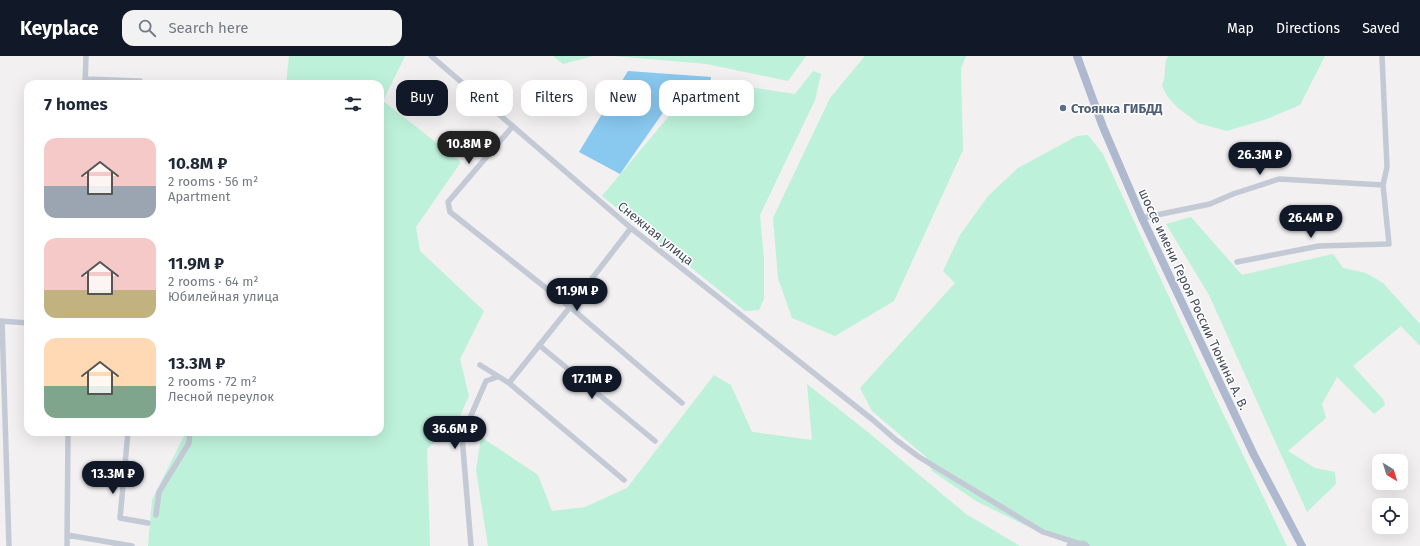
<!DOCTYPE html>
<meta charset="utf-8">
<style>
body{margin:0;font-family:"Fira Sans",sans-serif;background:#f2f2f3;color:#1f2937;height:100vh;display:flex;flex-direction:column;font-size:15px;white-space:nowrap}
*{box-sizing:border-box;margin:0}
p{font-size:13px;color:#747a83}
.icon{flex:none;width:22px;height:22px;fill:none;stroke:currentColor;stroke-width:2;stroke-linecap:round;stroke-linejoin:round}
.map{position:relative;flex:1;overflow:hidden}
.sheet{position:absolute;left:24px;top:24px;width:360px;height:356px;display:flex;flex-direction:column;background:#fff;border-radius:12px;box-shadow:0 4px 16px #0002}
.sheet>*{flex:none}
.hud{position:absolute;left:396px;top:24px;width:380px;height:36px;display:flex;gap:8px}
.needle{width:26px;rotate:142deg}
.tools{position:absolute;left:1372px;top:398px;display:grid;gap:8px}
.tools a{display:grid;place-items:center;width:36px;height:36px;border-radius:8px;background:#fff;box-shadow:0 4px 16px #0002;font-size:20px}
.price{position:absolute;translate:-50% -34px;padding:0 9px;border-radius:14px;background:#111827;color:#fff;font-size:13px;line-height:26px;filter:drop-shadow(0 1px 2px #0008)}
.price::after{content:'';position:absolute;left:50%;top:24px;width:12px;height:9px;margin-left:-6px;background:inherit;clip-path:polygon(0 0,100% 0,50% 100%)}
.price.selected{background:#222;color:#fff}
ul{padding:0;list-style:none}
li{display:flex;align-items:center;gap:12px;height:100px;padding:0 20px}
li span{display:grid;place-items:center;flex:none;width:112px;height:80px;border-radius:12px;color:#555}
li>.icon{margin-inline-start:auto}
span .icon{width:48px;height:48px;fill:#fffc;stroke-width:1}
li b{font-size:17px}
h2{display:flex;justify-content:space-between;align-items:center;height:48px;padding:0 20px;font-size:17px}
.chip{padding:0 14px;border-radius:12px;background:#fff;box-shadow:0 4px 16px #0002;font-size:14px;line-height:36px}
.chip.selected{background:#111827;color:#fff}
header{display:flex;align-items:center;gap:24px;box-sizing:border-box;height:56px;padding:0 20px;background:#111827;color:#fff}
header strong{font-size:19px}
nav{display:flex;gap:22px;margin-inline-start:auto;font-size:14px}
.search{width:280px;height:36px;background:#f2f2f3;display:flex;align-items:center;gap:10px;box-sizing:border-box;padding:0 14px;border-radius:12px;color:#747a83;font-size:15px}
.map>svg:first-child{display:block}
.green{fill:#bdf1da}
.water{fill:#89c8ef}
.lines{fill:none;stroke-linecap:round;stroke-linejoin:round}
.minor{stroke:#c3c9d5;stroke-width:5.5}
.tertiary{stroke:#c3c9d5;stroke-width:7}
.primary{stroke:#aeb9cf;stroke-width:8}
.service-dot{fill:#5c6f8a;stroke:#fff;stroke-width:1.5}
.labels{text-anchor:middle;stroke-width:3;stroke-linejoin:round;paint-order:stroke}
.service-label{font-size:13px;font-weight:bold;fill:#4e5e75;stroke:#fff;text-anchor:start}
.street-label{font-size:13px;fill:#474f5e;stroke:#fff}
</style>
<header>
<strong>Keyplace</strong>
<div class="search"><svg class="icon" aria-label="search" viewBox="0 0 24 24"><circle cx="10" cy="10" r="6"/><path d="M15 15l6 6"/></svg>Search here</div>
<nav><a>Map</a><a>Directions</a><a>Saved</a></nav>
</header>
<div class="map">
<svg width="1420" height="490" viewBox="0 0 1420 490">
<rect width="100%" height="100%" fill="#f2f0f0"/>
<path class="green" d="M289,0H405L383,45L461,106L416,171L420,195L484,255L460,303L469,340L457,366L427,393L430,490H148L152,444L186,376H380V28H286Z
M553,0H593L563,8Z
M613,0H806L788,25L707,8Z
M865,0H966L961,13L963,94L894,245L835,280L792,262L778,222L773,162L830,42Z
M1168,0H1325L1300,49L1267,63L1227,75L1198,67L1178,52L1167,40L1162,29C1167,19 1163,9 1168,0Z
M813,15L821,18L815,44L760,159L764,203V243L759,254L745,255L602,140L690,35L711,36L715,26L795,38Z
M1088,79L1103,98L1218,347L1287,490H1074L1033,473L976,445L932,415L926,401L872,355L860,332L955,227L943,215L960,179L988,140L1018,112L1077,80Z
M1191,161L1242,219L1333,198L1343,212L1366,217L1383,227L1420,268V290L1401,270L1353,310L1383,343L1385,349L1374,358L1337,321L1322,348L1326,362L1288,395L1315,412L1335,416L1336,428L1307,456L1209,239L1166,168Z
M714,319L731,329L752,376L812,384L807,328L869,377L966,458L1020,490H488L476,414L481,381L538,419L552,455L585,451L627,432Z"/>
<path class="water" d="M628,15L711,21L709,34L683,28L620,118L579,96Z"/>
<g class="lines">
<path class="minor" d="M431,0L631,172L873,364L896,384L919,401L1043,476L1081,488
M85,23L140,25V28
M85,28L86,0
M513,70L448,146L450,156L570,251L682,347
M1142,162L1210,148L1233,138L1279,123L1383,129
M1237,206L1319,190L1389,188L1383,129L1387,111L1382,0
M0,265L28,267
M2,265L9,490
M539,289L655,385
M480,309L509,327L624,424
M509,327L570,251L631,172
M128,376L120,462L148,467
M156,459L159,436L189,387L190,376
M67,479L132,490
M67,490L68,376
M471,490L462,380L486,325L497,321"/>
<path class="tertiary" d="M1070,490L1083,488L1086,490"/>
<path class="primary" d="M1077,0L1103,71L1142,162L1254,399L1302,490"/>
</g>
<circle class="service-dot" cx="1063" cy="52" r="4"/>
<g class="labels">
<g class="service-label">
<text x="1071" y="57">Стоянка ГИБДД</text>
</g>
<g class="street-label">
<text transform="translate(656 177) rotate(39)" y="5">Снежная улица</text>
<text transform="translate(1194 243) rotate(65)" y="5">шоссе имени Героя России Тюнина А. В.</text>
</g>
</g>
</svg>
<div class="tools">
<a><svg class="needle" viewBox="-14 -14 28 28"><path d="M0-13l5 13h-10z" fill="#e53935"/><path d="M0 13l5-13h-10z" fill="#747a83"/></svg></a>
<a><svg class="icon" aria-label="locate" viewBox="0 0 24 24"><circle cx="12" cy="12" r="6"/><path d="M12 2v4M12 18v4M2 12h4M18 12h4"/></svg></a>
</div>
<b class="price selected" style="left:469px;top:109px">10.8M ₽</b>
<b class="price" style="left:1260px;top:120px">26.3M ₽</b>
<b class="price" style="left:1311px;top:183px">26.4M ₽</b>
<b class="price" style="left:577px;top:256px">11.9M ₽</b>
<b class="price" style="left:592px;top:344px">17.1M ₽</b>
<b class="price" style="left:455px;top:394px">36.6M ₽</b>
<b class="price" style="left:113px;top:439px">13.3M ₽</b>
<div class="hud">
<a class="chip selected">Buy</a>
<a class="chip">Rent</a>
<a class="chip">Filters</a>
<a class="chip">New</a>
<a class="chip">Apartment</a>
</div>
<section class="sheet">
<h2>7 homes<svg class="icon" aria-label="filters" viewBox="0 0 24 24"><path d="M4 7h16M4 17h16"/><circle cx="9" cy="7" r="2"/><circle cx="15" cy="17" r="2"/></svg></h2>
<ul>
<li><span style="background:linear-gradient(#f6c9c9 60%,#9aa5b1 0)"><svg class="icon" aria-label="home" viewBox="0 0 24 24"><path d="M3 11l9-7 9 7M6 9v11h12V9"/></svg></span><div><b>10.8M ₽</b><p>2 rooms · 56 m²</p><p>Apartment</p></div></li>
<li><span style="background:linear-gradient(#f6c9c9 65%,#c2b280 0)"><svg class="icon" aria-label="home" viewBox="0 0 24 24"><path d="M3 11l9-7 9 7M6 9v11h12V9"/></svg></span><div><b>11.9M ₽</b><p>2 rooms · 64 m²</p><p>Юбилейная улица</p></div></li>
<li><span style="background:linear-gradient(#ffd9b3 60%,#7fa58c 0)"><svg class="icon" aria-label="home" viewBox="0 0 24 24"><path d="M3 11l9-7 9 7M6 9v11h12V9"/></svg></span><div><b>13.3M ₽</b><p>2 rooms · 72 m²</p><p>Лесной переулок</p></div></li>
</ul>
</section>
</div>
